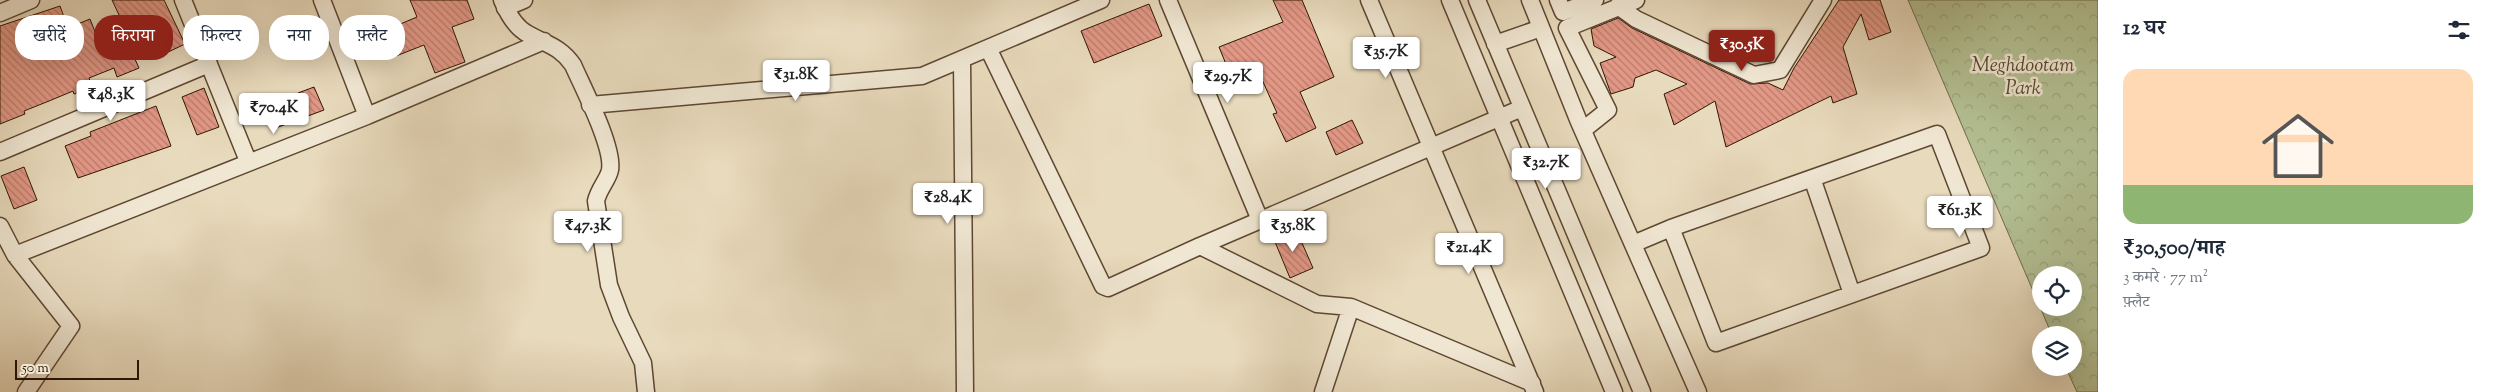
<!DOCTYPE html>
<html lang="hi">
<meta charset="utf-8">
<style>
body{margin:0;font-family:"Sorts Mill Goudy","Noto Serif Devanagari",serif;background:#f2f2f3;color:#1f2937;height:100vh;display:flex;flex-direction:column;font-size:19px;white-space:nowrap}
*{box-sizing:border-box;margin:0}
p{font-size:16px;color:#747a83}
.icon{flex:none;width:28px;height:28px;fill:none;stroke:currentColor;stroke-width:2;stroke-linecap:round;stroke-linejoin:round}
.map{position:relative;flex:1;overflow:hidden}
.panel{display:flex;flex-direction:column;background:#fff;width:400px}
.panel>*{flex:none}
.guide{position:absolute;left:15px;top:15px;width:475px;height:45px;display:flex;gap:10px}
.fabs{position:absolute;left:2032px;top:266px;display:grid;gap:10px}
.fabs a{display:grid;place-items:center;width:50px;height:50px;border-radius:50%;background:#fff;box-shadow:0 5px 20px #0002;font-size:25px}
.scale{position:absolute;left:15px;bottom:12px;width:124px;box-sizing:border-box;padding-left:5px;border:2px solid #301604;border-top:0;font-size:14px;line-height:18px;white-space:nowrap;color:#301604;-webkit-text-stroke:4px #f0e7d3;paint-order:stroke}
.price{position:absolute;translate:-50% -42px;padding:0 11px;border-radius:5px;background:#fff;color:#222;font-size:16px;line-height:32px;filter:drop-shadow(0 1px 2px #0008)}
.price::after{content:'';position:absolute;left:50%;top:30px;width:15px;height:11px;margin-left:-8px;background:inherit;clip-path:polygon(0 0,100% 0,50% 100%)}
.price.active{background:#8f2418;color:#fff}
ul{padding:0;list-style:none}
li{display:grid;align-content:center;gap:10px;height:265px;padding:0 25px}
li span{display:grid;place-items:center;height:155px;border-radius:15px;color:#555}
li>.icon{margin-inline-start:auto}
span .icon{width:90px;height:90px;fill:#fffc;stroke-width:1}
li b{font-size:21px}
h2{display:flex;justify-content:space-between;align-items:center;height:60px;padding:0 25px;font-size:21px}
.tag{padding:0 18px;border-radius:20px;background:#fff;box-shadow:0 5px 20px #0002;font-size:18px;line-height:45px}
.tag.active{background:#8f2418;color:#fff}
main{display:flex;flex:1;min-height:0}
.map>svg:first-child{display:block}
.forest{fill:url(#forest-crowns);stroke:#726b4c;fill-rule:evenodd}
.building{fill:url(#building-back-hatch);stroke:#301604}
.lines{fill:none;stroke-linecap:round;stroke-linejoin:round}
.minor-casing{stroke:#5e4732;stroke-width:19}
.minor{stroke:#f0e7d3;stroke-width:16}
.labels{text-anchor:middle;stroke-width:5;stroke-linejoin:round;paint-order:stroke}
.park-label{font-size:20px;font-style:italic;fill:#57492f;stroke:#f0e7d3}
</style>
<main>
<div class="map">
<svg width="2098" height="392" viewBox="0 0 2098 392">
<defs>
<pattern id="forest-crowns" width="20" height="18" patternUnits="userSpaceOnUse" patternTransform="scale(1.25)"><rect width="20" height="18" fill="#b3c093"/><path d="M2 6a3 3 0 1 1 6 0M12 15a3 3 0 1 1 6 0" fill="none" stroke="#9aa47d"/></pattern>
<pattern id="building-back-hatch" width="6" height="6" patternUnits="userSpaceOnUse" patternTransform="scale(1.25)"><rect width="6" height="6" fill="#e39886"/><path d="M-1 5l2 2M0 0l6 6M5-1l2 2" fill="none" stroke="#b87b6b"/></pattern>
</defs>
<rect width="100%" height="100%" fill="#e8dabc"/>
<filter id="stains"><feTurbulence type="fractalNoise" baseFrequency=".004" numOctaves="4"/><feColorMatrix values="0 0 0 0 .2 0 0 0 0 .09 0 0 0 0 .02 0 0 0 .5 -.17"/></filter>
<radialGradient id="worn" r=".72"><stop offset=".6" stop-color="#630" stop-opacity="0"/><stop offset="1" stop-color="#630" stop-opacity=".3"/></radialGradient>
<path class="forest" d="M1908,0H2098V392H2077L2066,368H2074V335H2052ZM2041,275H2074V308H2041Z"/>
<path class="building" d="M112,0H164L185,44L164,54L160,45L134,57L139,68L117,77L114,68L89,78L92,87L74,94L73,91L49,101L24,111L25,114L0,124V26L60,6L68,28L90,19L99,42H101L127,32Z
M410,0H467L474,19L452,27L465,62L435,73L424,45L391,58L381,32L417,17Z
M1273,0H1302L1334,77L1300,92L1316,128L1286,142L1273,114L1277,113L1255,64L1230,74L1219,47L1283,22Z
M1839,0H1880L1891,32L1869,40L1861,14L1843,47L1857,94L1833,103L1831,96L1726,147L1715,101L1674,125L1664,94L1687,84L1656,70L1635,78L1633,87L1611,94L1600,63L1616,57L1594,46L1591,29L1618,18L1632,28L1750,84L1768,83L1783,90L1794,68Z
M1149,4L1162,36L1094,63L1081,31Z
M314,87L324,110L273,129L265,109L299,95L298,93Z
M204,88L219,127L197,135L182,97Z
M156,106L171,146L78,178L65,146L91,136L90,132Z
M1352,120L1363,143L1336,155L1326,132Z
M24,167L37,200L14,209L1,176Z
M1295,227L1313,268L1290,278L1273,237Z"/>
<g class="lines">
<defs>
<path id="minor" d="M183,0L248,161
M322,0L367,116
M502,0C507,12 516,28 528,34C546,44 561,47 573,65C583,88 614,147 610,170C608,180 599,188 596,201L609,285L621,317L643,363L646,392
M1168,0L1260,220
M1369,0L1535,392
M1450,0L1614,392
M1477,0L1642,392
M1530,0L1579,122L1698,392
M1558,0L1563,12L1595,0
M1618,6L1636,19L1754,75L1780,70L1823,0
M505,8L524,0
M0,13L31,0
M1495,44L1541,28
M988,48L1103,286L1108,288L1200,246L1522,108
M962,59L965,392
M590,105L922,76L1101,0
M1583,130L1608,110L1567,28L1636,0
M0,152L209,64
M1812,178L1852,294
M0,226L15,255L71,326L26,392
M1633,244L1671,228L1937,134L1981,248L1716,343L1671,228
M1200,246L1317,304L1351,307
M15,255L367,116L544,41
M1323,392L1351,307L1532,383"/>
</defs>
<use href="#minor" class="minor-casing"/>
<use href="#minor" class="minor"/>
</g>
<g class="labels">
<g class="park-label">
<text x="2023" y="71">Meghdootam<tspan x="2023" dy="23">Park</tspan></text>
</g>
</g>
<rect width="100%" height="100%" filter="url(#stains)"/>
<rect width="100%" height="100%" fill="url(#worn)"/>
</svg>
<div class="fabs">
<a><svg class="icon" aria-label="locate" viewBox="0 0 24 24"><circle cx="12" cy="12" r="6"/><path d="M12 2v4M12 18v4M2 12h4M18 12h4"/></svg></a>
<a><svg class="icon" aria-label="layers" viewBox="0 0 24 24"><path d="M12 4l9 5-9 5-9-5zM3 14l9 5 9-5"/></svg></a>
</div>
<div class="scale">50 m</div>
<b class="price active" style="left:1742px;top:72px">₹30.5K</b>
<b class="price" style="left:1386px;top:79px">₹35.7K</b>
<b class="price" style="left:796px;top:102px">₹31.8K</b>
<b class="price" style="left:1228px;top:104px">₹29.7K</b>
<b class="price" style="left:111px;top:122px">₹48.3K</b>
<b class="price" style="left:274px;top:135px">₹70.4K</b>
<b class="price" style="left:1546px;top:190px">₹32.7K</b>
<b class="price" style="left:948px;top:225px">₹28.4K</b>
<b class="price" style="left:1960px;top:238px">₹61.3K</b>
<b class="price" style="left:588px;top:253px">₹47.3K</b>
<b class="price" style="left:1293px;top:253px">₹35.8K</b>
<b class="price" style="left:1469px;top:275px">₹21.4K</b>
<div class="guide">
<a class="tag">खरीदें</a>
<a class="tag active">किराया</a>
<a class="tag">फ़िल्टर</a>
<a class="tag">नया</a>
<a class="tag">फ़्लैट</a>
</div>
</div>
<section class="panel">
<h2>12 घर<svg class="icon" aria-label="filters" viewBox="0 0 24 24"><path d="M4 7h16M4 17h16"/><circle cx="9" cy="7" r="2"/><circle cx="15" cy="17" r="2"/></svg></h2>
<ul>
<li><span style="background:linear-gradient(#ffd9b3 75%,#8fb573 0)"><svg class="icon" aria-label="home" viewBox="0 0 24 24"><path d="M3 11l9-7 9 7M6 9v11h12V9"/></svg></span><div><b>₹30,500/माह</b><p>3 कमरे · 77 m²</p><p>फ़्लैट</p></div></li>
</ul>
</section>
</main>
